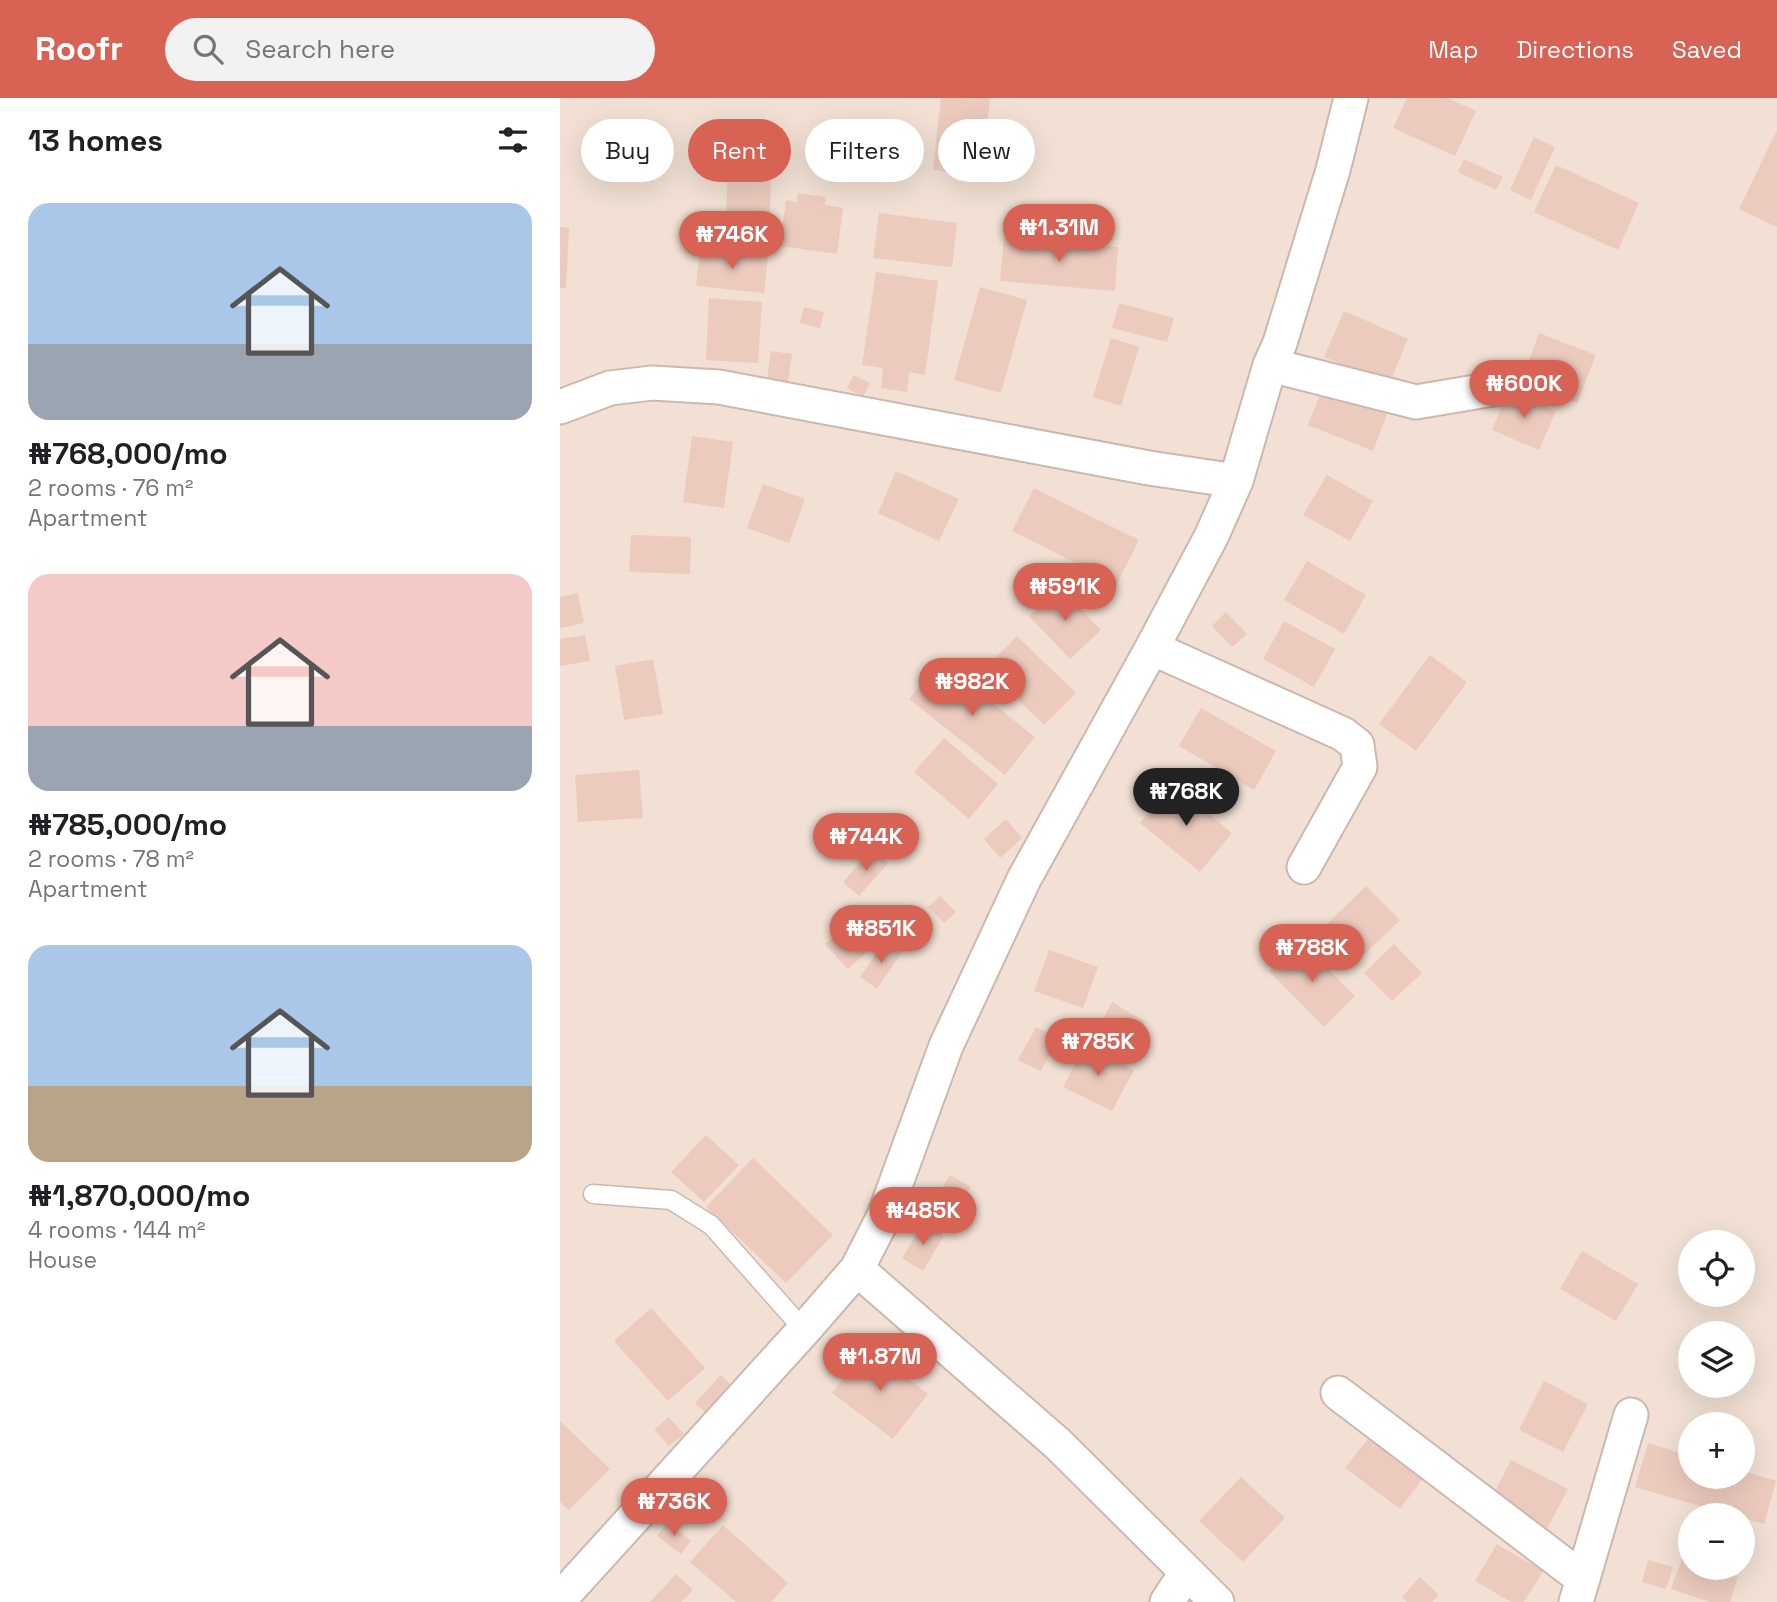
<!DOCTYPE html>
<meta charset="utf-8">
<style>
body{margin:0;font-family:"Space Grotesk",sans-serif;background:#f2f2f2;color:#202124;height:100vh;display:flex;flex-direction:column;font-size:26px;white-space:nowrap}
*{box-sizing:border-box;margin:0}
p{font-size:23px;color:#757577}
.icon{flex:none;width:38px;height:38px;fill:none;stroke:currentColor;stroke-width:2;stroke-linecap:round;stroke-linejoin:round}
.map{position:relative;flex:1;overflow:hidden}
.side{display:flex;flex-direction:column;background:#fff;width:560px}
.side>*{flex:none}
.top-card{position:absolute;left:21px;top:21px;width:665px;height:63px;display:flex;gap:14px}
.buttons{position:absolute;left:1118px;top:1132px;display:grid;gap:14px}
.buttons a{display:grid;place-items:center;width:77px;height:77px;border-radius:50%;background:#fff;box-shadow:0 7px 28px #0002;font-size:35px}
.price{position:absolute;translate:-50% -60px;padding:0 16px;border-radius:24px;background:#d86254;color:#fff;font-size:23px;line-height:46px;filter:drop-shadow(0 2px 4px #0008)}
.price::after{content:'';position:absolute;left:50%;top:42px;width:21px;height:16px;margin-left:-10px;background:inherit;clip-path:polygon(0 0,100% 0,50% 100%)}
.price.selected{background:#222;color:#fff}
ul{padding:0;list-style:none}
li{display:grid;align-content:center;gap:14px;height:371px;padding:0 28px}
li span{display:grid;place-items:center;height:217px;border-radius:21px;color:#555}
li>.icon{margin-inline-start:auto}
span .icon{width:126px;height:126px;fill:#fffc;stroke-width:1}
li b{font-size:30px}
h2{display:flex;justify-content:space-between;align-items:center;height:84px;padding:0 28px;font-size:30px}
.chip{padding:0 24px;border-radius:32px;background:#fff;box-shadow:0 7px 28px #0002;font-size:24px;line-height:63px}
.chip.selected{background:#d86254;color:#fff}
header{display:flex;align-items:center;gap:42px;box-sizing:border-box;height:98px;padding:0 35px;background:#d86254;color:#fff}
header strong{font-size:33px}
nav{display:flex;gap:38px;margin-inline-start:auto;font-size:24px}
.search{width:490px;height:63px;background:#f2f2f2;display:flex;align-items:center;gap:18px;box-sizing:border-box;padding:0 24px;border-radius:38px;color:#757577;font-size:26px}
main{display:flex;flex:1;min-height:0}
.map>svg:first-child{display:block}
.residential{fill:#f1e0d3;fill-rule:evenodd}
.building{fill:#eccbbe}
.lines{fill:none;stroke-linecap:round;stroke-linejoin:round}
.lane-casing{stroke:#ccb8ae;stroke-width:21}
.street-casing{stroke:#ccb8ae;stroke-width:37}
.lane{stroke:#fff;stroke-width:18}
.street{stroke:#fff;stroke-width:33}
</style>
<header>
<strong>Roofr</strong>
<div class="search"><svg class="icon" aria-label="search" viewBox="0 0 24 24"><circle cx="10" cy="10" r="6"/><path d="M15 15l6 6"/></svg>Search here</div>
<nav><a>Map</a><a>Directions</a><a>Saved</a></nav>
</header>
<main>
<section class="side">
<h2>13 homes<svg class="icon" aria-label="filters" viewBox="0 0 24 24"><path d="M4 7h16M4 17h16"/><circle cx="9" cy="7" r="2"/><circle cx="15" cy="17" r="2"/></svg></h2>
<ul>
<li><span style="background:linear-gradient(#a9c7e8 65%,#9aa5b1 0)"><svg class="icon" aria-label="home" viewBox="0 0 24 24"><path d="M3 11l9-7 9 7M6 9v11h12V9"/></svg></span><div><b>₦768,000/mo</b><p>2 rooms · 76 m²</p><p>Apartment</p></div></li>
<li><span style="background:linear-gradient(#f6c9c9 70%,#9aa5b1 0)"><svg class="icon" aria-label="home" viewBox="0 0 24 24"><path d="M3 11l9-7 9 7M6 9v11h12V9"/></svg></span><div><b>₦785,000/mo</b><p>2 rooms · 78 m²</p><p>Apartment</p></div></li>
<li><span style="background:linear-gradient(#a9c7e8 65%,#b9a48a 0)"><svg class="icon" aria-label="home" viewBox="0 0 24 24"><path d="M3 11l9-7 9 7M6 9v11h12V9"/></svg></span><div><b>₦1,870,000/mo</b><p>4 rooms · 144 m²</p><p>House</p></div></li>
</ul>
</section>
<div class="map">
<svg width="1217" height="1504" viewBox="0 0 1217 1504">
<rect width="100%" height="100%" fill="#faefe4"/>
<path class="residential" d="M0,0H1217V1504H0ZM1130,1144H1183V1197H1130ZM1130,1236H1183V1288H1130ZM1130,1326H1183V1379H1130ZM1130,1418H1183V1470H1130Z"/>
<path class="building" d="M381,0H430L422,78L373,72Z
M847,0H887L916,13L895,58L833,30Z
M1217,32V129L1179,111Z
M974,39L995,49L971,102L950,92Z
M904,61L943,79L936,92L898,74Z
M996,67L1079,105L1058,152L974,114Z
M167,79L211,80L209,145L166,144Z
M238,95L266,99L265,107L283,110L277,156L220,148L226,102L237,104Z
M319,115L397,125L392,169L313,160Z
M0,129L9,130L6,190H0Z
M444,139L558,149L555,193L440,183Z
M140,152L208,158L204,195L136,188Z
M316,174L378,183L365,277L349,274L347,294L321,290L323,270L302,267Z
M420,189L467,202L441,295L394,282Z
M149,200L202,204L198,265L146,262Z
M559,205L614,220L607,244L552,230Z
M244,209L264,214L260,230L240,225Z
M784,213L848,241L829,286L764,259Z
M979,235L1036,257L1017,305L962,283Z
M551,240L579,249L561,308L533,299Z
M211,253L232,256L228,285L207,282Z
M294,277L310,285L303,299L287,290Z
M765,285L829,311L813,353L748,327Z
M948,293L996,313L979,352L932,332Z
M132,338L173,344L164,410L123,404Z
M336,373L399,401L379,443L318,415Z
M767,377L813,403L790,443L743,417Z
M203,386L245,401L229,445L187,430Z
M474,390L579,442L557,486L452,433Z
M71,437L131,439L130,476L69,474Z
M747,463L806,497L784,536L724,502Z
M500,489L541,532L510,561L469,518Z
M18,495L24,525L0,530V499Z
M666,514L687,536L672,549L652,528Z
M724,523L775,551L754,589L703,561Z
M25,537L30,563L0,568V541Z
M457,538L516,595L484,627L426,570Z
M870,557L907,584L856,653L819,626Z
M93,561L103,616L64,622L55,568Z
M379,563L475,639L445,677L349,601Z
M641,610L716,653L694,692L619,648Z
M384,640L438,686L409,721L354,674Z
M79,672L83,720L18,724L15,677Z
M612,686L672,735L640,774L580,725Z
M446,721L462,740L440,760L424,741Z
M312,751L328,765L299,798L283,784Z
M806,788L840,822L798,863L764,829Z
M380,798L396,814L384,825L368,809Z
M300,814L323,839L288,871L265,846Z
M325,842L342,854L317,891L300,879Z
M740,843L795,898L764,929L709,873Z
M834,846L862,875L832,903L804,875Z
M489,852L538,869L523,910L474,893Z
M552,904L585,924L569,952L536,933Z
M476,929L498,940L481,973L458,962Z
M525,947L574,972L552,1013L503,989Z
M146,1037L179,1067L144,1104L111,1074Z
M193,1060L273,1137L226,1185L146,1109Z
M390,1077L411,1089L393,1117L373,1104Z
M363,1125L384,1138L363,1173L342,1160Z
M1022,1153L1078,1186L1056,1223L1000,1191Z
M91,1210L145,1270L108,1303L54,1243Z
M307,1249L368,1296L333,1341L272,1295Z
M161,1277L173,1289L147,1316L135,1305Z
M984,1283L1028,1306L1003,1354L959,1332Z
M109,1319L124,1336L109,1348L94,1331Z
M0,1323L50,1371L9,1412L0,1404Z
M815,1332L869,1372L840,1411L785,1370Z
M1088,1345L1130,1358V1379H1183V1373L1216,1383L1204,1426L1183,1420V1418H1174L1075,1389Z
M951,1362L1008,1391L985,1435L928,1407Z
M681,1379L725,1420L683,1464L639,1423Z
M107,1424L131,1443L121,1456L97,1438Z
M1123,1426L1130,1428V1447L1118,1444Z
M163,1427L228,1485L211,1504H176L130,1464Z
M1183,1443L1193,1446L1187,1464L1183,1463Z
M937,1446L983,1473L964,1504H951L915,1483Z
M1122,1460L1130,1463V1470H1152L1178,1479L1170,1504H1150L1111,1491Z
M1088,1462L1113,1469L1106,1491L1082,1484Z
M116,1476L133,1492L121,1504H90Z
M860,1479L879,1497L872,1504H847L842,1499Z"/>
<g class="lines">
<defs>
<path id="lane" d="M33,1096L111,1102L151,1127L244,1232"/>
<path id="street" d="M710,267L856,304L945,289
M0,309L50,290L92,285L159,289L589,370L676,383
M592,550L783,636L797,647L800,669L744,769
M297,1171L498,1346L657,1504
M778,1295L1023,1481
M0,1501L244,1232L297,1171L324,1118L386,948L464,781L592,550L651,439L676,383L710,267L720,245L773,72L791,0
M607,1504L626,1475
M1016,1504L1071,1317"/>
</defs>
<use href="#lane" class="lane-casing"/>
<use href="#street" class="street-casing"/>
<use href="#lane" class="lane"/>
<use href="#street" class="street"/>
</g>
</svg>
<div class="buttons">
<a><svg class="icon" aria-label="locate" viewBox="0 0 24 24"><circle cx="12" cy="12" r="6"/><path d="M12 2v4M12 18v4M2 12h4M18 12h4"/></svg></a>
<a><svg class="icon" aria-label="layers" viewBox="0 0 24 24"><path d="M12 4l9 5-9 5-9-5zM3 14l9 5 9-5"/></svg></a>
<a>+</a>
<a>−</a>
</div>
<b class="price" style="left:499px;top:166px">₦1.31M</b>
<b class="price" style="left:172px;top:173px">₦746K</b>
<b class="price" style="left:964px;top:322px">₦600K</b>
<b class="price" style="left:505px;top:525px">₦591K</b>
<b class="price" style="left:412px;top:620px">₦982K</b>
<b class="price selected" style="left:626px;top:730px">₦768K</b>
<b class="price" style="left:306px;top:775px">₦744K</b>
<b class="price" style="left:321px;top:867px">₦851K</b>
<b class="price" style="left:752px;top:886px">₦788K</b>
<b class="price" style="left:538px;top:980px">₦785K</b>
<b class="price" style="left:363px;top:1149px">₦485K</b>
<b class="price" style="left:320px;top:1295px">₦1.87M</b>
<b class="price" style="left:114px;top:1440px">₦736K</b>
<div class="top-card">
<a class="chip">Buy</a>
<a class="chip selected">Rent</a>
<a class="chip">Filters</a>
<a class="chip">New</a>
</div>
</div>
</main>
